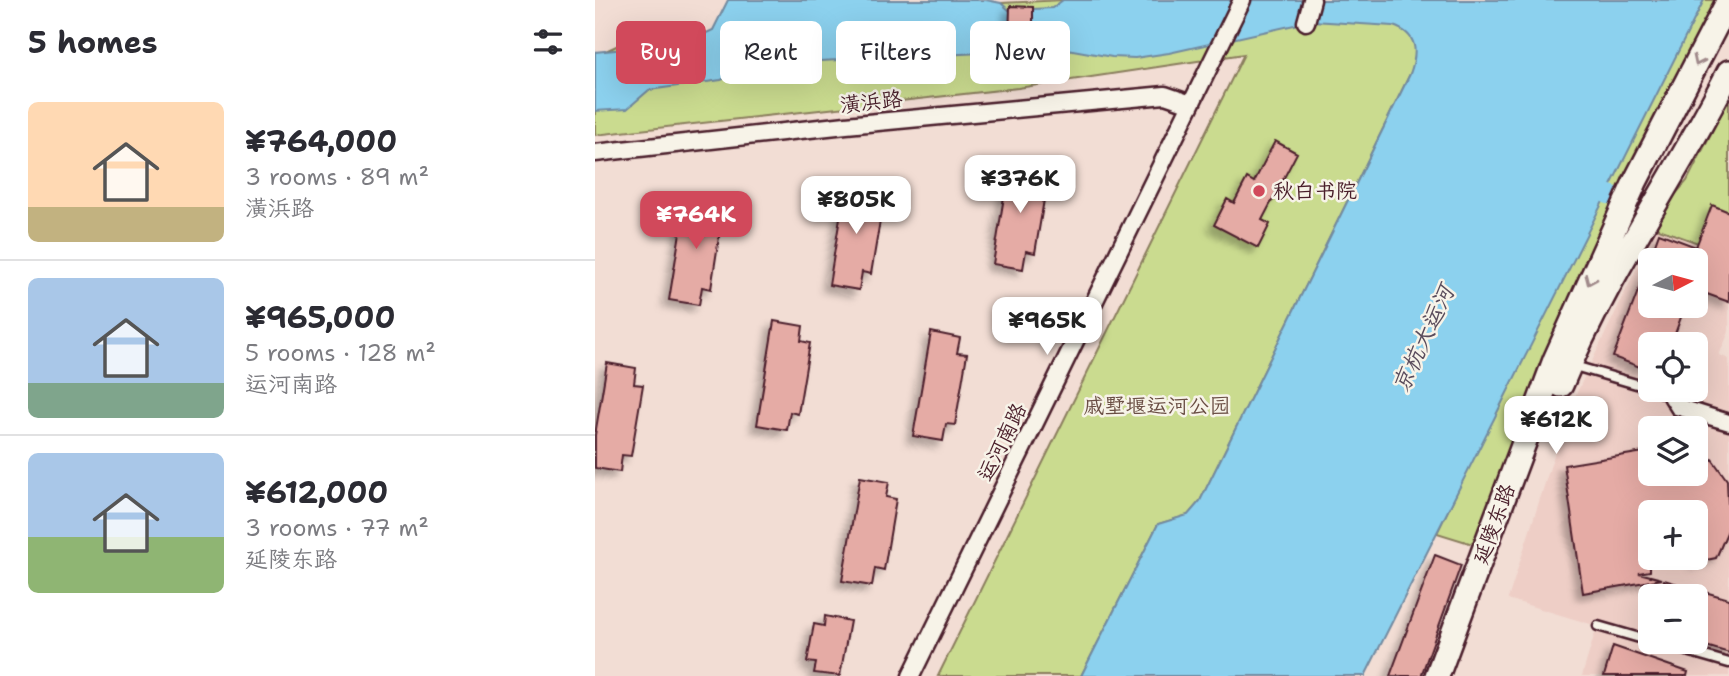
<!DOCTYPE html>
<meta charset="utf-8">
<style>
body{margin:0;font-family:"Shantell Sans","LXGW WenKai TC",sans-serif;background:#f7f7f7;color:#2b2b33;height:100vh;display:flex;flex-direction:column;font-size:26px;white-space:nowrap}
*{box-sizing:border-box;margin:0}
p{font-size:23px;color:#7c7c81}
.icon{flex:none;width:38px;height:38px;fill:none;stroke:currentColor;stroke-width:2;stroke-linecap:round;stroke-linejoin:round}
.map{position:relative;flex:1;overflow:hidden}
.details{display:flex;flex-direction:column;background:#fff;width:595px}
.details>*{flex:none}
.guide{position:absolute;left:21px;top:21px;width:665px;height:63px;display:flex;gap:14px}
.needle{width:46px;rotate:84deg}
.fabs{position:absolute;left:1043px;top:248px;display:grid;gap:14px}
.fabs a{display:grid;place-items:center;width:70px;height:70px;border-radius:10px;background:#fff;box-shadow:0 7px 28px #0002;font-size:35px}
.price{position:absolute;translate:-50% -60px;padding:0 16px;border-radius:14px;background:#fff;color:#222;font-size:23px;line-height:46px;filter:drop-shadow(0 2px 4px #0008)}
.price::after{content:'';position:absolute;left:50%;top:42px;width:21px;height:16px;margin-left:-10px;background:inherit;clip-path:polygon(0 0,100% 0,50% 100%)}
.price.active{background:#d1495b;color:#fff}
ul{padding:0;list-style:none}
li{display:flex;align-items:center;gap:21px;height:175px;padding:0 28px}
li+li{border-top:2px solid #e1e1e2}
li span{display:grid;place-items:center;flex:none;width:196px;height:140px;border-radius:10px;color:#555}
li>.icon{margin-inline-start:auto}
span .icon{width:84px;height:84px;fill:#fffc;stroke-width:1}
li b{font-size:30px}
h2{display:flex;justify-content:space-between;align-items:center;height:84px;padding:0 28px;font-size:30px}
.pill{padding:0 24px;border-radius:10px;background:#fff;box-shadow:0 7px 28px #0002;font-size:24px;line-height:63px}
.pill.active{background:#d1495b;color:#fff}
main{display:flex;flex:1;min-height:0}
.map>svg:first-child{display:block}
.built{fill:#eecec6;fill-rule:evenodd}
.green{fill:#cadb8f;stroke:#8a7d5d;stroke-width:2}
.water{fill:#8cd1ee;stroke:#728aa0;stroke-width:2}
.lines{fill:none;stroke-linecap:round;stroke-linejoin:round}
.canal{stroke:#8cd1ee;stroke-width:19}
.building{fill:#e5aba5;stroke:#4a1f2b;stroke-width:2;filter:url(#shadow)}
.lane-casing{stroke:#4a1f2b;stroke-width:13}
.street-casing{stroke:#4a1f2b;stroke-width:21}
.secondary-casing{stroke:#4a1f2b;stroke-width:28}
.lane{stroke:#f7f3e8;stroke-width:8}
.street{stroke:#f7f3e8;stroke-width:16}
.secondary{stroke:#f7f3e8;stroke-width:23}
.oneway{stroke:#a0898a}
.poi-dot{fill:#d1495b;stroke:#f7f3e8;stroke-width:2.5}
.labels{text-anchor:middle;stroke-width:5;stroke-linejoin:round;paint-order:stroke}
.street-label{font-size:21px;fill:#4a1f2b;stroke:#f7f3e8}
.poi-label{font-size:21px;fill:#4a1f2b;stroke:#f7f3e8;text-anchor:start}
.park-label{font-size:21px;fill:#6a4e44;stroke:#f7f3e8}
.water-label{font-size:23px;font-style:italic;fill:#5a4c5c;stroke:#f7f3e8}
</style>
<main>
<section class="details">
<h2>5 homes<svg class="icon" aria-label="filters" viewBox="0 0 24 24"><path d="M4 7h16M4 17h16"/><circle cx="9" cy="7" r="2"/><circle cx="15" cy="17" r="2"/></svg></h2>
<ul>
<li><span style="background:linear-gradient(#ffd9b3 75%,#c2b280 0)"><svg class="icon" aria-label="home" viewBox="0 0 24 24"><path d="M3 11l9-7 9 7M6 9v11h12V9"/></svg></span><div><b>¥764,000</b><p>3 rooms · 89 m²</p><p>潢浜路</p></div></li>
<li><span style="background:linear-gradient(#a9c7e8 75%,#7fa58c 0)"><svg class="icon" aria-label="home" viewBox="0 0 24 24"><path d="M3 11l9-7 9 7M6 9v11h12V9"/></svg></span><div><b>¥965,000</b><p>5 rooms · 128 m²</p><p>运河南路</p></div></li>
<li><span style="background:linear-gradient(#a9c7e8 60%,#8fb573 0)"><svg class="icon" aria-label="home" viewBox="0 0 24 24"><path d="M3 11l9-7 9 7M6 9v11h12V9"/></svg></span><div><b>¥612,000</b><p>3 rooms · 77 m²</p><p>延陵东路</p></div></li>
</ul>
</section>
<div class="map">
<svg width="1134" height="676" viewBox="0 0 1134 676">
<defs>
<filter id="shadow"><feDropShadow dx="-6" dy="6" stdDeviation="3.5" flood-color="#0004"/></filter>
</defs>
<rect width="100%" height="100%" fill="#f2ddd4"/>
<filter id="ink" filterUnits="userSpaceOnUse"><feTurbulence type="fractalNoise" baseFrequency=".0143" numOctaves="2"/><feDisplacementMap in="SourceGraphic" scale="14" xChannelSelector="R" yChannelSelector="G"/><feConvolveMatrix kernelMatrix="1 2 1 2 8 2 1 2 1" color-interpolation-filters="sRGB"/></filter>
<g filter="url(#ink)">
<path class="built" d="M1061,228L1134,254V332L1124,355L1134,359V676H987L1002,626L913,599L973,411ZM1055,261H1101V306H1055ZM1055,345H1101V390H1055ZM1055,429H1101V474H1055ZM1055,513H1101V558H1055ZM1055,597H1101V642H1055Z"/>
<path class="green" d="M468,0H854L815,74L605,501L593,515L563,524L486,676H343L649,54L423,88L0,135V56L32,41L406,3Z
M1101,0H1124L964,322L881,545L842,533Z
M1134,98V254L1061,228L1078,197L1092,181Z"/>
<path class="water" d="M133,0H391L406,3L415,11L414,40L406,52L164,64L126,80L54,90L32,109L0,111V52L90,43L118,30Z
M468,0H1109L770,676H486L563,524L593,515L605,501L815,74C823,52 823,34 798,26L717,21L574,53L540,58L517,57L438,43V9L457,8Z"/>
<g class="lines">
<path class="canal" d="M1012,194L1019,196"/>
</g>
<path class="building" d="M415,6L438,7V46H414Z
M680,141L702,153L667,220L675,224L663,248L619,225L632,199L639,203L652,178L659,182Z
M415,160L445,165L442,180L452,182L440,253L431,251L428,269L398,264Z
M251,181L281,186L278,201L288,203L276,274L267,272L264,290L234,285Z
M91,196L120,201L118,216L127,218L116,289L107,287L104,305L74,300Z
M1117,205L1134,212V302L1101,290V261H1054L1064,233L1101,247Z
M1054,262L1055,306H1090L1076,345H1055V367H1045L1018,357Z
M179,321L208,326L206,341L215,343L203,414L195,412L192,430L162,425Z
M336,332L365,338L362,353L372,354L360,425L351,424L348,441L318,436Z
M12,363L41,368L39,384L48,385L36,456L27,455L25,472L0,468V435Z
M1055,451V474H1101V452L1117,459L1132,480L1134,528L1121,558L1101,562V513H1055V571L1044,573L1067,579L988,593L969,465Z
M265,477L294,482L291,497L301,499L289,570L280,568L277,586L247,581Z
M840,555L866,565L826,676H795Z
M1069,580L1134,599V653L1101,643V597H1064Z
M230,616L255,621L245,676L219,673L221,663L212,662L219,624L229,626Z
M1018,646L1093,672L1092,676H1009Z"/>
<g class="lines">
<defs>
<path id="lane" d="M976,365L1055,388
M1062,390L1083,403L1134,419
M1074,399L1081,410L1134,426
M1003,626L1055,641
M1061,642L1134,663"/>
<path id="street" d="M711,22L717,0
M0,153L251,125L570,95L596,104
M316,676L647,0"/>
<path id="secondary" d="M966,385C1011,275 1081,177 1134,72
M842,676L960,360L1040,182L1134,0"/>
</defs>
<use href="#lane" class="lane-casing"/>
<use href="#street" class="street-casing"/>
<use href="#secondary" class="secondary-casing"/>
<use href="#lane" class="lane"/>
<use href="#street" class="street"/>
<use href="#secondary" class="secondary"/>
</g>
<defs><path id="oneway-chevron" d="M-2-3.5L2.5 0L-2 3.5" fill="none" stroke-width="1.6" stroke-linecap="round" stroke-linejoin="round" transform="scale(1.75)"/></defs>
<g class="oneway">
<use href="#oneway-chevron" transform="translate(1103 61) rotate(116)"/>
<use href="#oneway-chevron" transform="translate(995 280) rotate(114)"/>
</g>
</g>
<circle class="poi-dot" cx="664" cy="191" r="7"/>
<g class="labels">
<g class="street-label">
<text transform="translate(276 102) rotate(-6)" y="7">潢浜路</text>
<text transform="translate(407 442) rotate(-64)" y="7">运河南路</text>
<text transform="translate(899 524) rotate(-70)" y="7">延陵东路</text>
</g>
<g class="poi-label">
<text x="678" y="198">秋白书院</text>
</g>
<g class="park-label">
<text x="562" y="413">戚墅堰运河公园</text>
</g>
<g class="water-label">
<text transform="translate(828 339) rotate(-65)" y="8">京杭大运河</text>
</g>
</g>
</svg>
<div class="fabs">
<a><svg class="needle" viewBox="-14 -14 28 28"><path d="M0-13l5 13h-10z" fill="#e53935"/><path d="M0 13l5-13h-10z" fill="#7c7c81"/></svg></a>
<a><svg class="icon" aria-label="locate" viewBox="0 0 24 24"><circle cx="12" cy="12" r="6"/><path d="M12 2v4M12 18v4M2 12h4M18 12h4"/></svg></a>
<a><svg class="icon" aria-label="layers" viewBox="0 0 24 24"><path d="M12 4l9 5-9 5-9-5zM3 14l9 5 9-5"/></svg></a>
<a>+</a>
<a>−</a>
</div>
<b class="price" style="left:425px;top:215px">¥376K</b>
<b class="price" style="left:261px;top:236px">¥805K</b>
<b class="price active" style="left:101px;top:251px">¥764K</b>
<b class="price" style="left:452px;top:357px">¥965K</b>
<b class="price" style="left:961px;top:456px">¥612K</b>
<div class="guide">
<a class="pill active">Buy</a>
<a class="pill">Rent</a>
<a class="pill">Filters</a>
<a class="pill">New</a>
</div>
</div>
</main>
